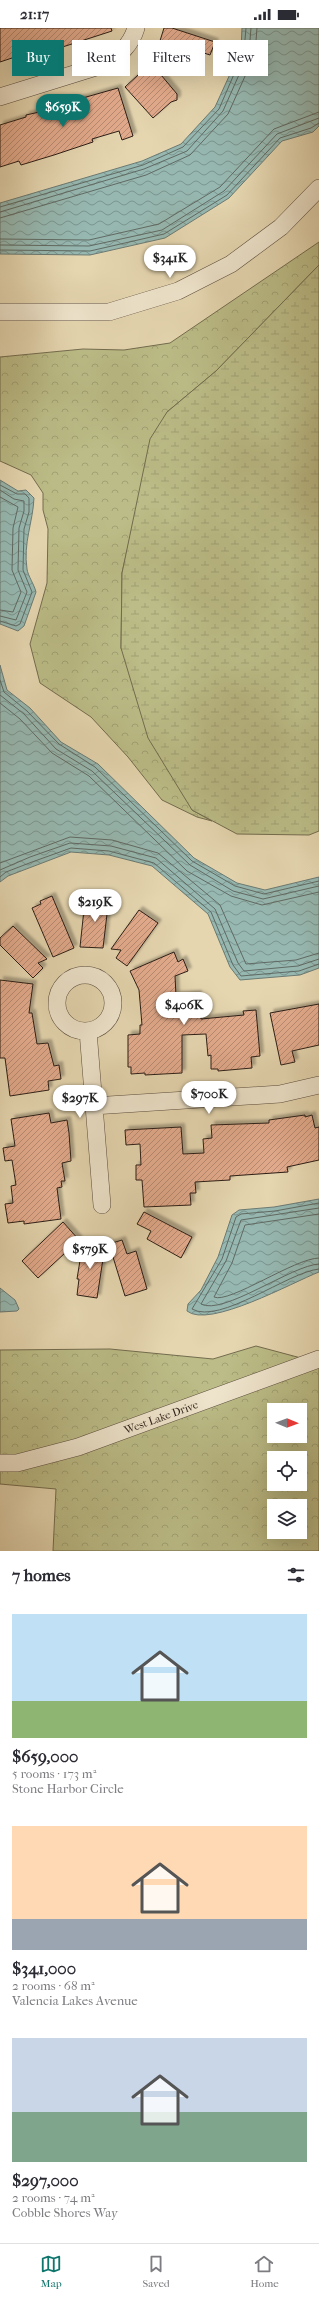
<!DOCTYPE html>
<meta charset="utf-8">
<style>
body{margin:0;font-family:"IM FELL French Canon",serif;background:#f7f7f7;color:#2b2b33;height:100vh;display:flex;flex-direction:column;font-size:15px;white-space:nowrap}
*{box-sizing:border-box;margin:0}
p{font-size:13px;color:#7c7c81}
.icon{flex:none;width:22px;height:22px;fill:none;stroke:currentColor;stroke-width:2;stroke-linecap:round;stroke-linejoin:round}
.map{position:relative;height:1523px;overflow:hidden}
.details{display:flex;flex-direction:column;background:#fff;flex:1}
.details>*{flex:none}
.guide{position:absolute;left:12px;top:12px;width:295px;height:36px;display:flex;gap:8px}
.needle{width:26px;rotate:91deg}
.controls{position:absolute;left:267px;top:1375px;display:grid;gap:8px}
.controls a{display:grid;place-items:center;width:40px;height:40px;border-radius:0px;background:#fff;box-shadow:0 4px 16px #0002;font-size:20px}
.price{position:absolute;translate:-50% -34px;padding:0 9px;border-radius:14px;background:#fff;color:#222;font-size:13px;line-height:26px;filter:drop-shadow(0 1px 2px #0008)}
.price::after{content:'';position:absolute;left:50%;top:24px;width:12px;height:9px;margin-left:-6px;background:inherit;clip-path:polygon(0 0,100% 0,50% 100%)}
.price.active{background:#0f766e;color:#fff}
ul{padding:0;list-style:none}
li{display:grid;align-content:center;gap:8px;height:212px;padding:0 12px}
li span{display:grid;place-items:center;height:124px;border-radius:0px;color:#555}
li>.icon{margin-inline-start:auto}
span .icon{width:72px;height:72px;fill:#fffc;stroke-width:1}
li b{font-size:17px}
h2{display:flex;justify-content:space-between;align-items:center;height:48px;padding:0 12px;font-size:17px}
.tag{padding:0 14px;border-radius:0px;background:#fff;box-shadow:0 4px 16px #0002;font-size:14px;line-height:36px}
.tag.active{background:#0f766e;color:#fff}
.status{display:flex;justify-content:space-between;align-items:center;height:28px;padding:0 20px;background:#fff;direction:ltr}
.status svg{height:11px;fill:currentColor}
.menu{display:flex;justify-content:space-around;align-items:center;height:56px;border-top:1px solid #e1e1e2;background:#fff;font-size:11px;color:#7c7c81}
.menu a{display:grid;justify-items:center;gap:2px}
.menu .active{color:#0f766e}
.map>svg:first-child{display:block}
.forest{fill:url(#forest-crowns);stroke:#736c4e;fill-rule:evenodd}
.wetland{fill:url(#wetland-marsh);stroke:#736c4e}
.water{fill:url(#water-waves);stroke:#6b7a73}
.lines{fill:none;stroke-linecap:round;stroke-linejoin:round}
.shore{stroke:#606a63;stroke-width:1}
.building{fill:url(#building-hatch);stroke:#2b1d15;filter:url(#shadow)}
.minor-casing{stroke:#5a4b3c;stroke-width:18}
.minor{stroke:#eee4cc;stroke-width:17}
.labels{text-anchor:middle;stroke-width:4;stroke-linejoin:round;paint-order:stroke}
.street-label{font-size:11px;fill:#2b1d15;stroke:#eee4cc}
</style>
<div class="status"><b>21:17</b><svg viewBox="0 0 49 12"><path d="M0 12V9h3v3zM5 12V6h3v6zM10 12V3h3v9zM15 12V0h3v12zM26 1h20v11H26zM47 4h2v5h-2z"/></svg></div>
<div class="map">
<svg width="319" height="1523" viewBox="0 0 319 1523">
<defs>
<pattern id="forest-crowns" width="20" height="18" patternUnits="userSpaceOnUse"><rect width="20" height="18" fill="#bbbc87"/><path d="M2 6a3 3 0 1 1 6 0M12 15a3 3 0 1 1 6 0" fill="none" stroke="#a1a174"/></pattern>
<pattern id="wetland-marsh" width="20" height="14" patternUnits="userSpaceOnUse"><rect width="20" height="14" fill="#bbbc87"/><path d="M1 5h8M5 5V1M11 12h8M15 12V8" fill="none" stroke="#a1a174"/></pattern>
<pattern id="water-waves" width="16" height="10" patternUnits="userSpaceOnUse"><rect width="16" height="10" fill="#96b8b1"/><path d="M0 5q4-4 8 0t8 0" fill="none" stroke="#7b958f"/></pattern>
<pattern id="building-hatch" width="6" height="6" patternUnits="userSpaceOnUse"><rect width="6" height="6" fill="#e3ab8d"/><path d="M-1 1l2-2M0 6l6-6M5 7l2-2" fill="none" stroke="#b88b72"/></pattern>
<filter id="shadow"><feDropShadow dx="3.5" dy="-3.5" stdDeviation="1" flood-color="#0004"/></filter>
</defs>
<rect width="100%" height="100%" fill="#e5d6b0"/>
<filter id="stains"><feTurbulence type="fractalNoise" baseFrequency=".005" numOctaves="4"/><feColorMatrix values="0 0 0 0 .2 0 0 0 0 .09 0 0 0 0 .02 0 0 0 .5 -.17"/></filter>
<radialGradient id="worn" r=".72"><stop offset=".6" stop-color="#630" stop-opacity="0"/><stop offset="1" stop-color="#630" stop-opacity=".3"/></radialGradient>
<path class="forest" d="M319,214V237L216,343L167,384L136,483L122,545L121,620L192,782L212,793L197,789L162,772L128,729L91,689L40,655L30,616L47,555L48,501L43,482V465L31,447L0,433V329L83,321L124,322L170,315Z
M256,1318L301,1330L75,1412L15,1428H0V1322L110,1321L213,1331Z
M319,1339V1523H53L56,1461L0,1456V1442ZM274,1382H300V1408H274ZM274,1430H300V1456H274ZM274,1478H300V1504H274Z"/>
<path class="wetland" d="M319,237V803L309,807L237,806L192,782L148,710L121,620L122,545L150,411L167,384L216,343Z"/>
<path class="water" d="M242,0H319V98L313,104L282,113L229,170L165,210L90,227L0,226V175L142,133L181,116L215,79L241,22Z
M0,452L18,463L26,462L34,470C33,494 23,515 27,541C28,548 34,556 36,564L24,598L18,603L0,596Z
M0,637L7,662L30,680L61,714L98,736L194,830L237,855L265,862L319,849V940L300,947L240,952L230,939L208,886L152,838L109,827L71,824L8,848L0,854Z
M319,1171V1244C293,1254 209,1301 187,1283L188,1276L201,1262L218,1229L232,1187L239,1182L274,1179Z
M0,1260L15,1272L19,1281L17,1283L0,1284Z"/>
<g class="lines">
<path class="shore" d="M0,179L143,137L183,119L219,81L244,23L246,0
M0,184L144,141L187,123L223,83L249,24L251,0
M0,190L146,147L190,127L228,86L255,26L257,0
M0,211L89,212L159,196L220,159L274,101L319,84
M0,217L89,218L162,202L224,163L277,106L319,90
M0,222L90,223L164,206L227,167L280,110L311,100L319,95
M0,457L17,466H25L29,470V484L24,501L23,542L32,564L20,596L16,598L0,593
M0,462L14,471L24,473V483L19,500L18,542L27,564L16,592L0,588
M0,469L18,479L13,500L12,542L21,564L13,584L0,582
M0,652L4,664L27,683L59,716L95,739L192,833L235,858L264,866L319,853
M0,667L24,686L56,721L92,743L190,837L233,863L263,871L319,858
M0,675L20,691L52,725L89,748L187,843L231,868L262,877L319,864
M0,835L70,809L112,812L158,825L220,877L246,936L296,932L319,925
M0,842L30,829L70,815L111,818L156,830L215,881L238,935L244,943L298,938L319,931
M0,849L6,844L32,834L71,820L109,823L154,835L211,884L233,937L241,948L299,943L319,936
M319,1175L275,1183L241,1186L236,1189L222,1231L192,1281C220,1297 288,1244 319,1241
M319,1180L241,1192L226,1233L201,1276C223,1288 292,1237 319,1236
M319,1186L245,1197L232,1235L214,1269C229,1276 295,1230 319,1230"/>
</g>
<path class="building" d="M0,0H111L112,3L16,34L15,29L0,34Z
M164,0H172L215,14L210,27L198,23L191,44L155,32L169,19L159,16Z
M151,35L177,66V72L171,74L153,90L125,59Z
M118,60L133,108L122,112L119,103L92,111L93,114L54,127L21,137L19,133L0,139V97L26,89V87L66,78L65,75Z
M52,868L74,920L53,929L32,880L41,876L40,873Z
M97,868L109,869L103,920L80,919L85,872L97,874Z
M139,882L158,895L127,938L116,930L121,922L111,921Z
M13,898L47,931L38,935L43,940L33,950L0,917V910Z
M174,924L178,934L183,931L188,943L175,948L176,968L198,966L201,991L244,987L243,983L256,982L260,1028L251,1029L252,1040L218,1043V1041H211V1027L208,1028L206,1006L182,1007V1045L145,1047V1045L131,1046V1039H128V1007L140,1006V997H142L139,962L130,943Z
M0,952L33,956L29,985H32L37,1016L48,1015L54,1038L59,1037L61,1051L48,1053L49,1062L10,1068L5,1030H0Z
M319,976V1017L292,1023L295,1034L281,1037L270,985Z
M49,1085L51,1095L67,1092L69,1105L71,1133L62,1135L65,1153H61L62,1159L57,1160L61,1191L24,1196V1193L8,1195L5,1176L13,1175L11,1158L16,1157L12,1132L5,1133L3,1120L15,1118L11,1091Z
M305,1087V1089L312,1087L315,1100L319,1099V1132L287,1139L288,1144L230,1148V1152L195,1154L196,1165H190L191,1177L144,1179L142,1152H136V1137H141L140,1116L126,1117L125,1102L181,1099L183,1126L204,1125L203,1111L212,1110L211,1097L269,1095V1092Z
M144,1184L192,1209L181,1230L147,1211L151,1203L137,1196Z
M63,1194L79,1212L38,1250L22,1233Z
M122,1212L127,1226L136,1223L147,1261L125,1268L109,1216Z
M83,1214L105,1218L97,1270L77,1267L79,1251H77Z"/>
<g class="lines">
<defs>
<path id="minor" d="M0,69L106,36C120,26 131,17 136,0
M0,284H109L178,263L231,236L281,199L319,160
M57 975a28 28 0 1 1 56 0a28 28 0 1 1-56 0Z
M88,1003L102,1177
M93,1078L280,1066L319,1057
M0,1435H17L78,1419L319,1331"/>
</defs>
<use href="#minor" class="minor-casing"/>
<use href="#minor" class="minor"/>
</g>
<g class="labels">
<g class="street-label">
<text transform="translate(161 1389) rotate(-20)" y="4">West Lake Drive</text>
</g>
</g>
<rect width="100%" height="100%" filter="url(#stains)"/>
<rect width="100%" height="100%" fill="url(#worn)"/>
</svg>
<div class="controls">
<a><svg class="needle" viewBox="-14 -14 28 28"><path d="M0-13l5 13h-10z" fill="#e53935"/><path d="M0 13l5-13h-10z" fill="#7c7c81"/></svg></a>
<a><svg class="icon" aria-label="locate" viewBox="0 0 24 24"><circle cx="12" cy="12" r="6"/><path d="M12 2v4M12 18v4M2 12h4M18 12h4"/></svg></a>
<a><svg class="icon" aria-label="layers" viewBox="0 0 24 24"><path d="M12 4l9 5-9 5-9-5zM3 14l9 5 9-5"/></svg></a>
</div>
<b class="price active" style="left:63px;top:100px">$659K</b>
<b class="price" style="left:170px;top:251px">$341K</b>
<b class="price" style="left:95px;top:895px">$219K</b>
<b class="price" style="left:184px;top:998px">$406K</b>
<b class="price" style="left:209px;top:1087px">$700K</b>
<b class="price" style="left:80px;top:1091px">$297K</b>
<b class="price" style="left:90px;top:1242px">$579K</b>
<div class="guide">
<a class="tag active">Buy</a>
<a class="tag">Rent</a>
<a class="tag">Filters</a>
<a class="tag">New</a>
</div>
</div>
<section class="details">
<h2>7 homes<svg class="icon" aria-label="filters" viewBox="0 0 24 24"><path d="M4 7h16M4 17h16"/><circle cx="9" cy="7" r="2"/><circle cx="15" cy="17" r="2"/></svg></h2>
<ul>
<li><span style="background:linear-gradient(#bfe0f5 70%,#8fb573 0)"><svg class="icon" aria-label="home" viewBox="0 0 24 24"><path d="M3 11l9-7 9 7M6 9v11h12V9"/></svg></span><div><b>$659,000</b><p>5 rooms · 173 m²</p><p>Stone Harbor Circle</p></div></li>
<li><span style="background:linear-gradient(#ffd9b3 75%,#9aa5b1 0)"><svg class="icon" aria-label="home" viewBox="0 0 24 24"><path d="M3 11l9-7 9 7M6 9v11h12V9"/></svg></span><div><b>$341,000</b><p>2 rooms · 68 m²</p><p>Valencia Lakes Avenue</p></div></li>
<li><span style="background:linear-gradient(#c9d6e8 60%,#7fa58c 0)"><svg class="icon" aria-label="home" viewBox="0 0 24 24"><path d="M3 11l9-7 9 7M6 9v11h12V9"/></svg></span><div><b>$297,000</b><p>2 rooms · 74 m²</p><p>Cobble Shores Way</p></div></li>
</ul>
</section>
<nav class="menu">
<a class="active"><svg class="icon" aria-label="map" viewBox="0 0 24 24"><path d="M3 6l6-2 6 2 6-2v14l-6 2-6-2-6 2zM9 4v14M15 6v14"/></svg>Map</a>
<a><svg class="icon" aria-label="saved" viewBox="0 0 24 24"><path d="M7 4h10v16l-5-4-5 4z"/></svg>Saved</a>
<a><svg class="icon" aria-label="home" viewBox="0 0 24 24"><path d="M3 11l9-7 9 7M6 9v11h12V9"/></svg>Home</a>
</nav>
